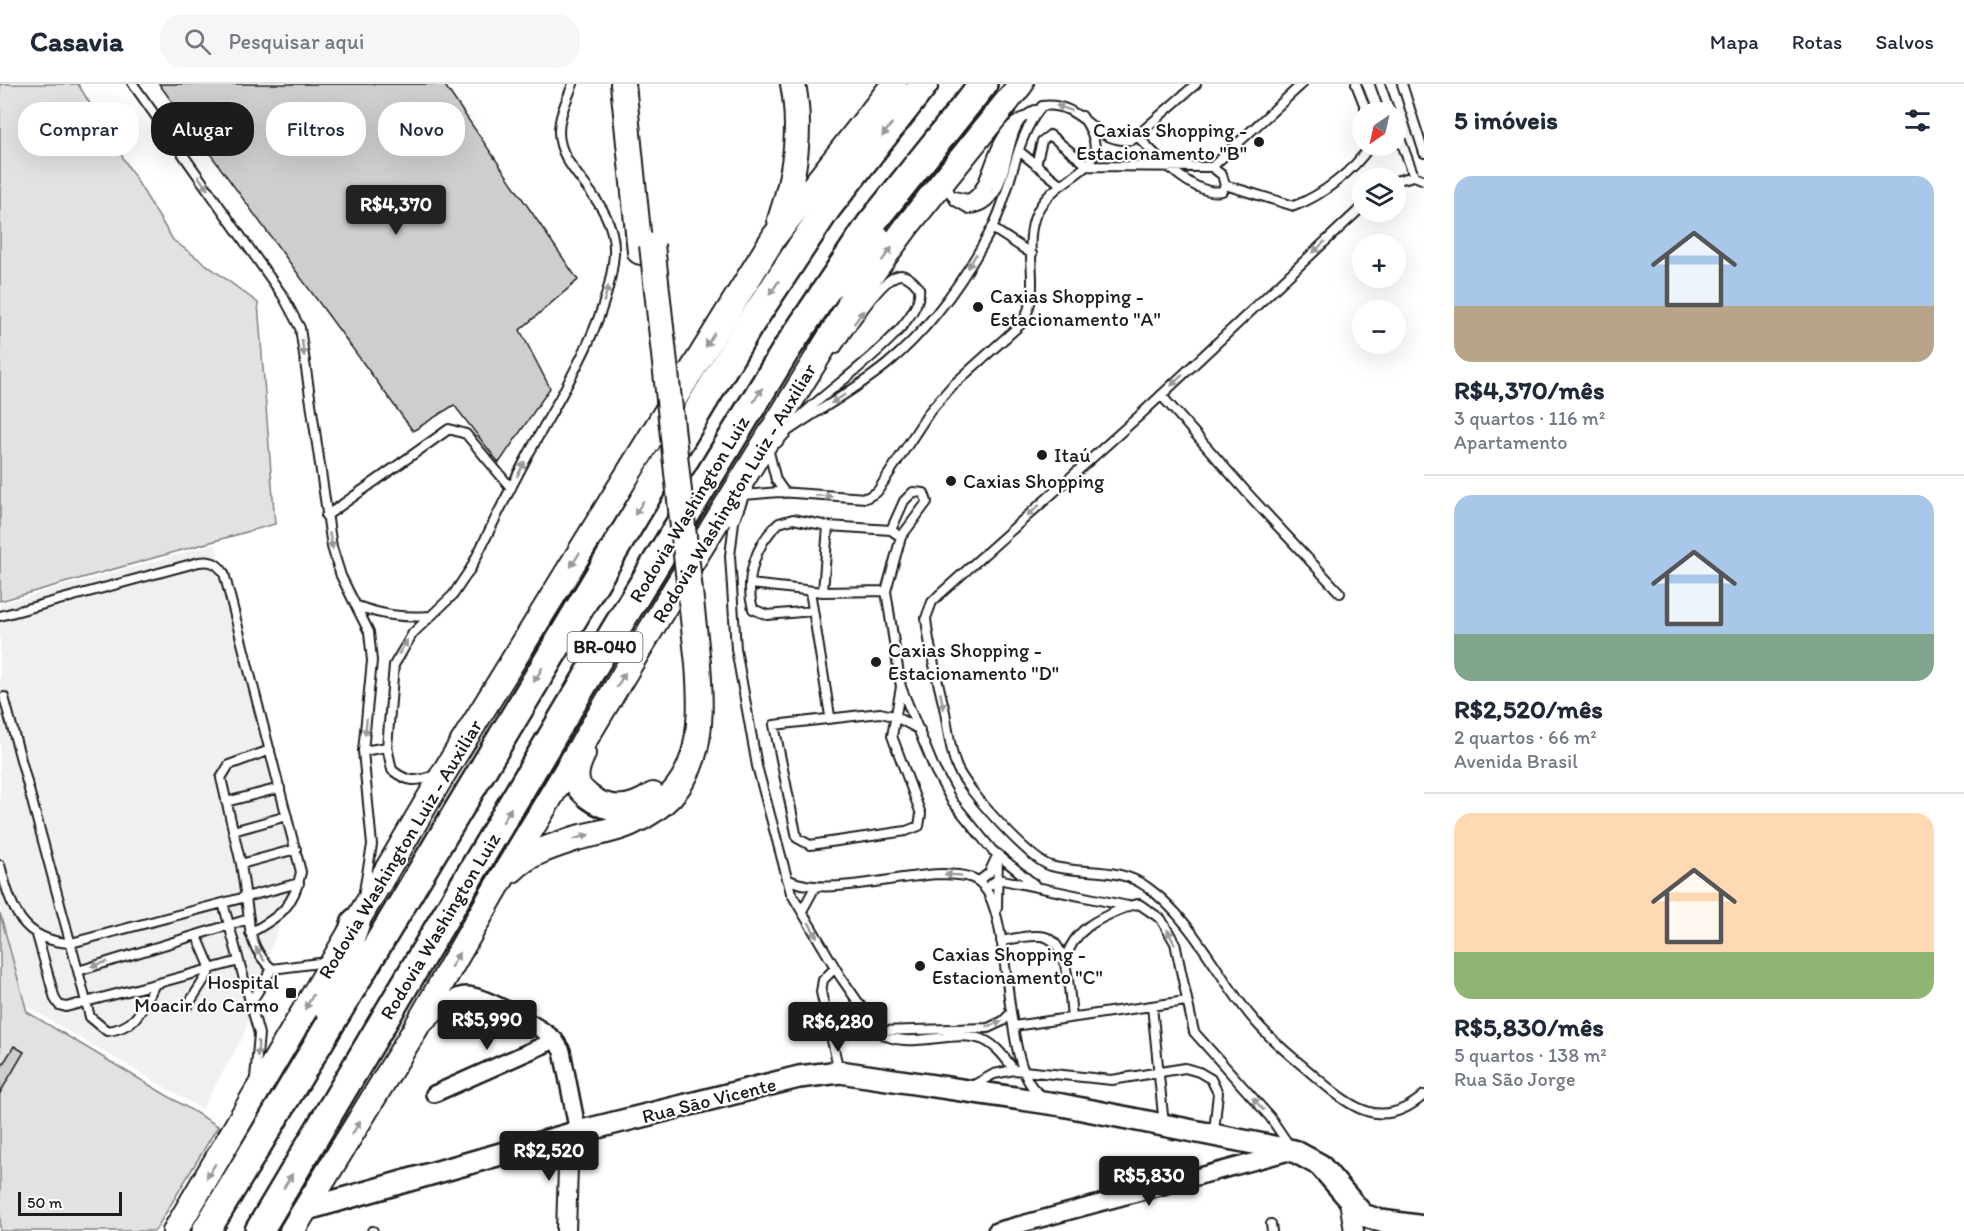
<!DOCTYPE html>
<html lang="pt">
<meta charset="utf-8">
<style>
body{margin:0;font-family:Itim,sans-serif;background:#f6f6f7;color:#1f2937;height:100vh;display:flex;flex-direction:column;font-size:22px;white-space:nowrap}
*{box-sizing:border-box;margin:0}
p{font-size:20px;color:#747a83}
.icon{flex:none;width:33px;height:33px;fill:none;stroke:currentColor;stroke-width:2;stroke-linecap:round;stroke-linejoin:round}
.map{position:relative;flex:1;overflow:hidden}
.details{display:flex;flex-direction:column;background:#fff;width:540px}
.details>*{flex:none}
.hud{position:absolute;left:18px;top:18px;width:570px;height:54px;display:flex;gap:12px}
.needle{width:39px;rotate:214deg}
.fabs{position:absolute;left:1352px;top:18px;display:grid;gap:12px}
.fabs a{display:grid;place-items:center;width:54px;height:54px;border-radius:50%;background:#fff;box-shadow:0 6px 24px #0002;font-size:30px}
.scale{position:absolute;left:18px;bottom:15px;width:104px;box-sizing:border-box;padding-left:6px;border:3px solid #1c1c1c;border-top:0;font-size:16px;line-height:21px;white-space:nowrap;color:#1c1c1c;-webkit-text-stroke:4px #fff;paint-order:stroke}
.price{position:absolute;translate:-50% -51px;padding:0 14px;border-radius:6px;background:#1c1c1c;color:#fff;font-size:20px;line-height:39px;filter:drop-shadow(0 2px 3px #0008)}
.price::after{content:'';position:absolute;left:50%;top:36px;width:18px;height:14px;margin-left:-9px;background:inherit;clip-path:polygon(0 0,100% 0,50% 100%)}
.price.on{background:#222;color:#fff}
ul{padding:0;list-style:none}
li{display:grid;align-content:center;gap:12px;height:318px;padding:0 30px}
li+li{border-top:2px solid #e0e1e3}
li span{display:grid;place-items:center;height:186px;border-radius:18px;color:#555}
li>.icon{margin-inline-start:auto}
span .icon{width:108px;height:108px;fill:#fffc;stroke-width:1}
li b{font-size:26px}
h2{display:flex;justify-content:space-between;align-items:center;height:72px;padding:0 30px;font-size:26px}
.pill{padding:0 21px;border-radius:24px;background:#fff;box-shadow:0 6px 24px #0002;font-size:21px;line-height:54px}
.pill.on{background:#1c1c1c;color:#fff}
header{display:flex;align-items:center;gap:36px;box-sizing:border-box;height:84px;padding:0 30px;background:#fff;border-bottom:2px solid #e0e1e3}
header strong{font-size:28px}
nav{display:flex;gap:33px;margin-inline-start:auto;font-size:21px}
.search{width:420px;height:54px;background:#f6f6f7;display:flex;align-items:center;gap:15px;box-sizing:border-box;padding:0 21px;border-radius:24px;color:#747a83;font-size:22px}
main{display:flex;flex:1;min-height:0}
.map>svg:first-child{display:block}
.built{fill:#f0f0f0}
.green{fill:#e2e2e2;stroke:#7f7f7f;stroke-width:1.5}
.building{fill:#cecece;stroke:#1c1c1c;stroke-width:1.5}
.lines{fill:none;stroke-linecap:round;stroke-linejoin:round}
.service-casing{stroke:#1c1c1c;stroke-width:12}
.minor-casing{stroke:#1c1c1c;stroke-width:20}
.tertiary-casing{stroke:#1c1c1c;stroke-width:22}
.secondary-casing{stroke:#1c1c1c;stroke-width:26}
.trunk-casing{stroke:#1c1c1c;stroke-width:28}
.motorway-casing{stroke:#1c1c1c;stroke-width:32}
.service{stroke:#fff;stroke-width:8}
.minor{stroke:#fff;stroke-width:15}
.tertiary{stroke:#fff;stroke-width:18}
.secondary{stroke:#fff;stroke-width:21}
.trunk{stroke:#fff;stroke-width:24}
.motorway{stroke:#fff;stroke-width:27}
.trunk-bridge-casing{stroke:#1c1c1c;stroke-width:28;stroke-linecap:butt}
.trunk-bridge{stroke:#fff;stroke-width:24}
.oneway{fill:#999}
.poi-dot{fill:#1c1c1c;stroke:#fff;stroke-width:2}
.labels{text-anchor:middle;stroke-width:4.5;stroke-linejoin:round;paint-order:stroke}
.shield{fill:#fff;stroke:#606060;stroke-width:1.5}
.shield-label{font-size:18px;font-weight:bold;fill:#1c1c1c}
.poi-label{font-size:20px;fill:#1c1c1c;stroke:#fff;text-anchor:start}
.street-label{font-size:20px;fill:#1c1c1c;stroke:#fff}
</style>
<header>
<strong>Casavia</strong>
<div class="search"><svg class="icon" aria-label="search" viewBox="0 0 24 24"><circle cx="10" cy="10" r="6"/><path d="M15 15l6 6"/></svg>Pesquisar aqui</div>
<nav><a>Mapa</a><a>Rotas</a><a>Salvos</a></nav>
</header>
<main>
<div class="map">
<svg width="1424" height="1147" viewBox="0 0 1424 1147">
<rect width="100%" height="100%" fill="#fff"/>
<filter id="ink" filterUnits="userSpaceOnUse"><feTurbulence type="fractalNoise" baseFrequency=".0167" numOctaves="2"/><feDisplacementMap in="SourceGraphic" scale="12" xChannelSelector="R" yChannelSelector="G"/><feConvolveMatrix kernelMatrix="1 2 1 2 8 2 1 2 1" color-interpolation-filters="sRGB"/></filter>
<g filter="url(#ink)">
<path class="built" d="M215,460L308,788L280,837L242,955L202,1025L26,922L0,824V520Z"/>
<path class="green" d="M0,0H78L173,156L258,219L275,440L0,517Z
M0,829L27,928L218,1042L155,1147H0Z"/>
<path class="building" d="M159,0H444L578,196L520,246L550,304L499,379L454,321L413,347Z
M14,962L24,968L0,1009V985Z"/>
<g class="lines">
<defs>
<path id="service" d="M133,0L283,212L300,244L332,463L341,492L369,548L372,577L363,667L372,761L364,807
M1356,0L1367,28
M1380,0L1390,28
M1402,0L1424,69
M1395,41L1414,92
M1019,67L1060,100
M1036,81L1042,57L1050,51L1088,82
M1088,82L1212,83L1222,91L1225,101L1222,107C1194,113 1157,72 1138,53
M1212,83L1302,0
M1395,97L1414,92L1424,96
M950,100L948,105L955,117L969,125C1010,121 1002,62 1020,37C1024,32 1030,29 1035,26
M1225,101L1294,122C1322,112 1354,86 1370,62
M954,112L968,115C993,103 987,54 1021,34
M965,121C998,115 996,68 1014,45
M1362,123L1139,332L939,511L932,518L926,534C929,566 938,597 945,628C948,645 950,665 956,681C959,690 967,700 973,708C986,725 1031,776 1051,782C1083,791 1119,782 1147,803C1191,834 1216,889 1249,930C1269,955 1294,974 1318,995C1353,1025 1383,1047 1424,1011
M992,144L1032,170
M1161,311L1249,411L1340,509
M795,338C821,308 925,244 919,204C914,198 909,192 901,191C882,191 847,249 836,265
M777,359L788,347C820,325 855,306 886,281C931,244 965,195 992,144C1013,105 1013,56 1042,22C1084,17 1092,60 1132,56L1196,0
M769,368L776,396L785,409
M748,405L744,411L779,408L866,414L877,408L930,327L952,302L1021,240C1045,206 1020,163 1037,128C1058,85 1122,89 1082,32
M744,412L734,438L730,472L736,565L757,682L791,809L840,892L878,947L988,944L1003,937L1011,929
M326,432L449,345L466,350L511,404
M891,446L904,417L913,408L924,409L927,418L901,453L886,507L901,603L935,686L952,717L992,766L1034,800
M750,500L823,508L886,507
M810,507L830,632
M823,508L828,442
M357,522C382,531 403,534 430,532
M813,527L767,531L753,525C744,495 756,459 779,439L793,435L828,442L891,446L901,453
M0,532L199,478C211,476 217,479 224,489L301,788C294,823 279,833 250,849
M901,603L892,652L921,730L919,742L906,747L810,761L797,754L774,641L880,629L894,632L920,646
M4,613L78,887
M363,667L387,663
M435,691C417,698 408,699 392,686L387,663L394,581L413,549L453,511L471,484C491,443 511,402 533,362C564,306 609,235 614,170C617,115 559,90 559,48C559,31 567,16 573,0
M226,718L280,704
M233,747L287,732
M241,780L296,765
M0,781C11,823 21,857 71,859L299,799
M786,794C819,815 901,790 943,790C954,791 968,790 978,797C1016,823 999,988 1041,1011
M979,797L989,789L996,774
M985,805L998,795L1128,822L1139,820L1161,835L1175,859L1194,948L1270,1033L1289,1061
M223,819L239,877
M997,825L998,770
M802,827L815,803
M249,835L241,780L221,694L229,681L270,666
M37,851L55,915L59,921L66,923L155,900
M1001,857C1013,855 1026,851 1039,852C1070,852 1069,911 1072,933
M1065,877C1073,845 1099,834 1127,823
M835,884L823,896L821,908L839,987
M250,920L272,885
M188,921L211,885L197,852
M1152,922L1164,1041
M1014,942L1186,917
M878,947C906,969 952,943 984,956C997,962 1006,975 1014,986L994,990L970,1003
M1014,986L1112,996L1185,984L1199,988L1211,995L1218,1009L1214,1048
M255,994L259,950L239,877L155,900C142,925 137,944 107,947L90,933L78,887L249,835C250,856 257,871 272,885L327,878
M1271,1140L1272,1147
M372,1147H373"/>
<path id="minor" d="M424,940C435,931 451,911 466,911C483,910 540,943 554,955C557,958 559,963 562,967L578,1048
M434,1010L555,956
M996,1147L1289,1068"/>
<path id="tertiary" d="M1349,1117L1354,1147
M566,1147L569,1051"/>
<path id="secondary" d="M304,1126L578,1048L799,993L840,988L1062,1021L1294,1067L1320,1081L1363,1131L1381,1137L1424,1143"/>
<path id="trunk" d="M623,0L640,168
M780,136C795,91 802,47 793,0
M583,670C579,678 575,688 577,697C578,704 584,708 588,712C609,729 632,726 653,711
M512,786C530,768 554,762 577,754C595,749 614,747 631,739C702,707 703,648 698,580
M175,1147L445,687L774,153L894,0
M292,1147L413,949L496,804L674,507L852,217L907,142L1021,0"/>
<path id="motorway" d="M852,217L865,172L877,155
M327,922L356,838
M206,1147L748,243L827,124L924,0
M259,1147L617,543L786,266L870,141L983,0"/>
</defs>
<use href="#service" class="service-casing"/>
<use href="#minor" class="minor-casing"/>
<use href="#tertiary" class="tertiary-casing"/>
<use href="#secondary" class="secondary-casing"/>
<use href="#trunk" class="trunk-casing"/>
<use href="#motorway" class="motorway-casing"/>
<use href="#service" class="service"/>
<use href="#minor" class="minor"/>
<use href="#tertiary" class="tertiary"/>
<use href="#secondary" class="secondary"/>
<use href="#trunk" class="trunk"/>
<use href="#motorway" class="motorway"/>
<defs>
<path id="trunk-bridge" d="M652,161L698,580"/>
</defs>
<use href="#trunk-bridge" class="trunk-bridge-casing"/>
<use href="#trunk-bridge" class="trunk-bridge"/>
</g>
<defs><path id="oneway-solid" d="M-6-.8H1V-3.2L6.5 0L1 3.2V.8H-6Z" transform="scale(1.5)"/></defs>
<g class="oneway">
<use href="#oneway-solid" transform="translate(1064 24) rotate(-161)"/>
<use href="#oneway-solid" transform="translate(887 46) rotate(127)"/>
<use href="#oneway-solid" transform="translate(203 99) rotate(55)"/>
<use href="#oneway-solid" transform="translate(1319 163) rotate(137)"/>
<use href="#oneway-solid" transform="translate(887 170) rotate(-53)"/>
<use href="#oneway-solid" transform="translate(972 177) rotate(121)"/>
<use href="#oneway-solid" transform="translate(774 204) rotate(124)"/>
<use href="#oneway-solid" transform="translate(606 210) rotate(-74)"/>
<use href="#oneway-solid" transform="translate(859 233) rotate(-54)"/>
<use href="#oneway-solid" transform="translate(710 256) rotate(122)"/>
<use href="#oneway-solid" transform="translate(303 264) rotate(82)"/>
<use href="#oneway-solid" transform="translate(1177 296) rotate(137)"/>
<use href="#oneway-solid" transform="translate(758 311) rotate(-58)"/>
<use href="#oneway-solid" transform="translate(838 315) rotate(148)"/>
<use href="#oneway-solid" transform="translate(521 385) rotate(-62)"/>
<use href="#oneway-solid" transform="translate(824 412) rotate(4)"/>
<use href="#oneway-solid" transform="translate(639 424) rotate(121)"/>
<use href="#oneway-solid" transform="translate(1033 427) rotate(138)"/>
<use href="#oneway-solid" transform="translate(331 457) rotate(78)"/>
<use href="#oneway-solid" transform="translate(575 476) rotate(122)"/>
<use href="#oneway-solid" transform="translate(403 563) rotate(-59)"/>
<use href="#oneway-solid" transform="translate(538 591) rotate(121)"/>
<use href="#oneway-solid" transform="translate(621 596) rotate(-60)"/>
<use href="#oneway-solid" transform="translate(942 617) rotate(78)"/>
<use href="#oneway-solid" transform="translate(366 643) rotate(95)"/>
<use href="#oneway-solid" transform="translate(507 731) rotate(-60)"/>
<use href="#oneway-solid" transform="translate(581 753) rotate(-17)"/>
<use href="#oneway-solid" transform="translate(953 791) rotate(-177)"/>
<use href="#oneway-solid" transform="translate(813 846) rotate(60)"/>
<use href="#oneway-solid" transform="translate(1171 853) rotate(-116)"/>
<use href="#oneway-solid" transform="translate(260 870) rotate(-123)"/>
<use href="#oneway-solid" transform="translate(455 876) rotate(-60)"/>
<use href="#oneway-solid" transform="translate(99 880) rotate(164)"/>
<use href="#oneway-solid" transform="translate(309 918) rotate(120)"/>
<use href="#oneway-solid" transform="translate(994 940) rotate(-19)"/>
<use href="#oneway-solid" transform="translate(258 965) rotate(92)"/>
<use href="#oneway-solid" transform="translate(1258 1020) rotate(-133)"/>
<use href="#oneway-solid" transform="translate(356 1044) rotate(-59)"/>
<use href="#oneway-solid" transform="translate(211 1087) rotate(121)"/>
<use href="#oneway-solid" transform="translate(288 1097) rotate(-59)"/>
</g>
</g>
<g class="poi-dot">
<circle cx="1259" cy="58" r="6"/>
<circle cx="978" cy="223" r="6"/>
<circle cx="1042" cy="371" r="6"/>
<circle cx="951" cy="397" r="6"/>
<circle cx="876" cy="578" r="6"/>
<circle cx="920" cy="882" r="6"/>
<rect x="285" y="903" width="12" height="12" rx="3"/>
</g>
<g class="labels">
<rect class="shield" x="567.5" y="548" width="75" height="30" rx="4.5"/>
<g class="shield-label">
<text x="605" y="569">BR-040</text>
</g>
<g class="poi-label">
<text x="1247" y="53" text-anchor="end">Caxias Shopping -<tspan x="1247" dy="23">Estacionamento "B"</tspan></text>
<text x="990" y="219">Caxias Shopping -<tspan x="990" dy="23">Estacionamento "A"</tspan></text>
<text x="1054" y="378">Itaú</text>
<text x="963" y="404">Caxias Shopping</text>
<text x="888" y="573">Caxias Shopping -<tspan x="888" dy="23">Estacionamento "D"</tspan></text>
<text x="932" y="877">Caxias Shopping -<tspan x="932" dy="23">Estacionamento "C"</tspan></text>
<text x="279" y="905" text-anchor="end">Hospital<tspan x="279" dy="23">Moacir do Carmo</tspan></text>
</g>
<g class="street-label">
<text transform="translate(734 409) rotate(-59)" y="7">Rodovia Washington Luiz - Auxiliar</text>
<text transform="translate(689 425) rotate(-59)" y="7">Rodovia Washington Luiz</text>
<text transform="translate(400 765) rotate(-59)" y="7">Rodovia Washington Luiz - Auxiliar</text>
<text transform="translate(440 842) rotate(-59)" y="7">Rodovia Washington Luiz</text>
<text transform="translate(709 1016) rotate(-14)" y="7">Rua Sāo Vicente</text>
</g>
</g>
</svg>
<div class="fabs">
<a><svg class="needle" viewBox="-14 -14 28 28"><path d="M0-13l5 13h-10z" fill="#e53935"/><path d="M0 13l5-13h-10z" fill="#747a83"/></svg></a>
<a><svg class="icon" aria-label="layers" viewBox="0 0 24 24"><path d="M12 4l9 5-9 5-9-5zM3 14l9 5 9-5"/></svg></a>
<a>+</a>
<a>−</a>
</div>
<div class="scale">50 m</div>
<b class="price on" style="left:396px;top:152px">R$4,370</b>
<b class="price" style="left:487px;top:967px">R$5,990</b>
<b class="price" style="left:838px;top:969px">R$6,280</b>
<b class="price" style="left:549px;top:1098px">R$2,520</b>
<b class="price" style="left:1149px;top:1123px">R$5,830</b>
<div class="hud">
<a class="pill">Comprar</a>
<a class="pill on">Alugar</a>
<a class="pill">Filtros</a>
<a class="pill">Novo</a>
</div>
</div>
<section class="details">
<h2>5 imóveis<svg class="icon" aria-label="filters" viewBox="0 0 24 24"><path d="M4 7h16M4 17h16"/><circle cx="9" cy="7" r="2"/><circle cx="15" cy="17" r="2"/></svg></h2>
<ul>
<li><span style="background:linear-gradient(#a9c7e8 70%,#b9a48a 0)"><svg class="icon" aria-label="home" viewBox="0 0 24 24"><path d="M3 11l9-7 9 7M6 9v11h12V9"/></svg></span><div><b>R$4,370/mês</b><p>3 quartos · 116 m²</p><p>Apartamento</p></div></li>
<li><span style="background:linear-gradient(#a9c7e8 75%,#7fa58c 0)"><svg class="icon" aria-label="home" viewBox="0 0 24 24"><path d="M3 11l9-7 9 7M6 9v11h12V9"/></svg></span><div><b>R$2,520/mês</b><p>2 quartos · 66 m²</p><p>Avenida Brasil</p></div></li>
<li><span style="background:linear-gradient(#ffd9b3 75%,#8fb573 0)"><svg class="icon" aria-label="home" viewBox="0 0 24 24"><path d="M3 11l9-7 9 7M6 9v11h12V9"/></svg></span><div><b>R$5,830/mês</b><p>5 quartos · 138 m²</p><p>Rua São Jorge</p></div></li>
</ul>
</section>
</main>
